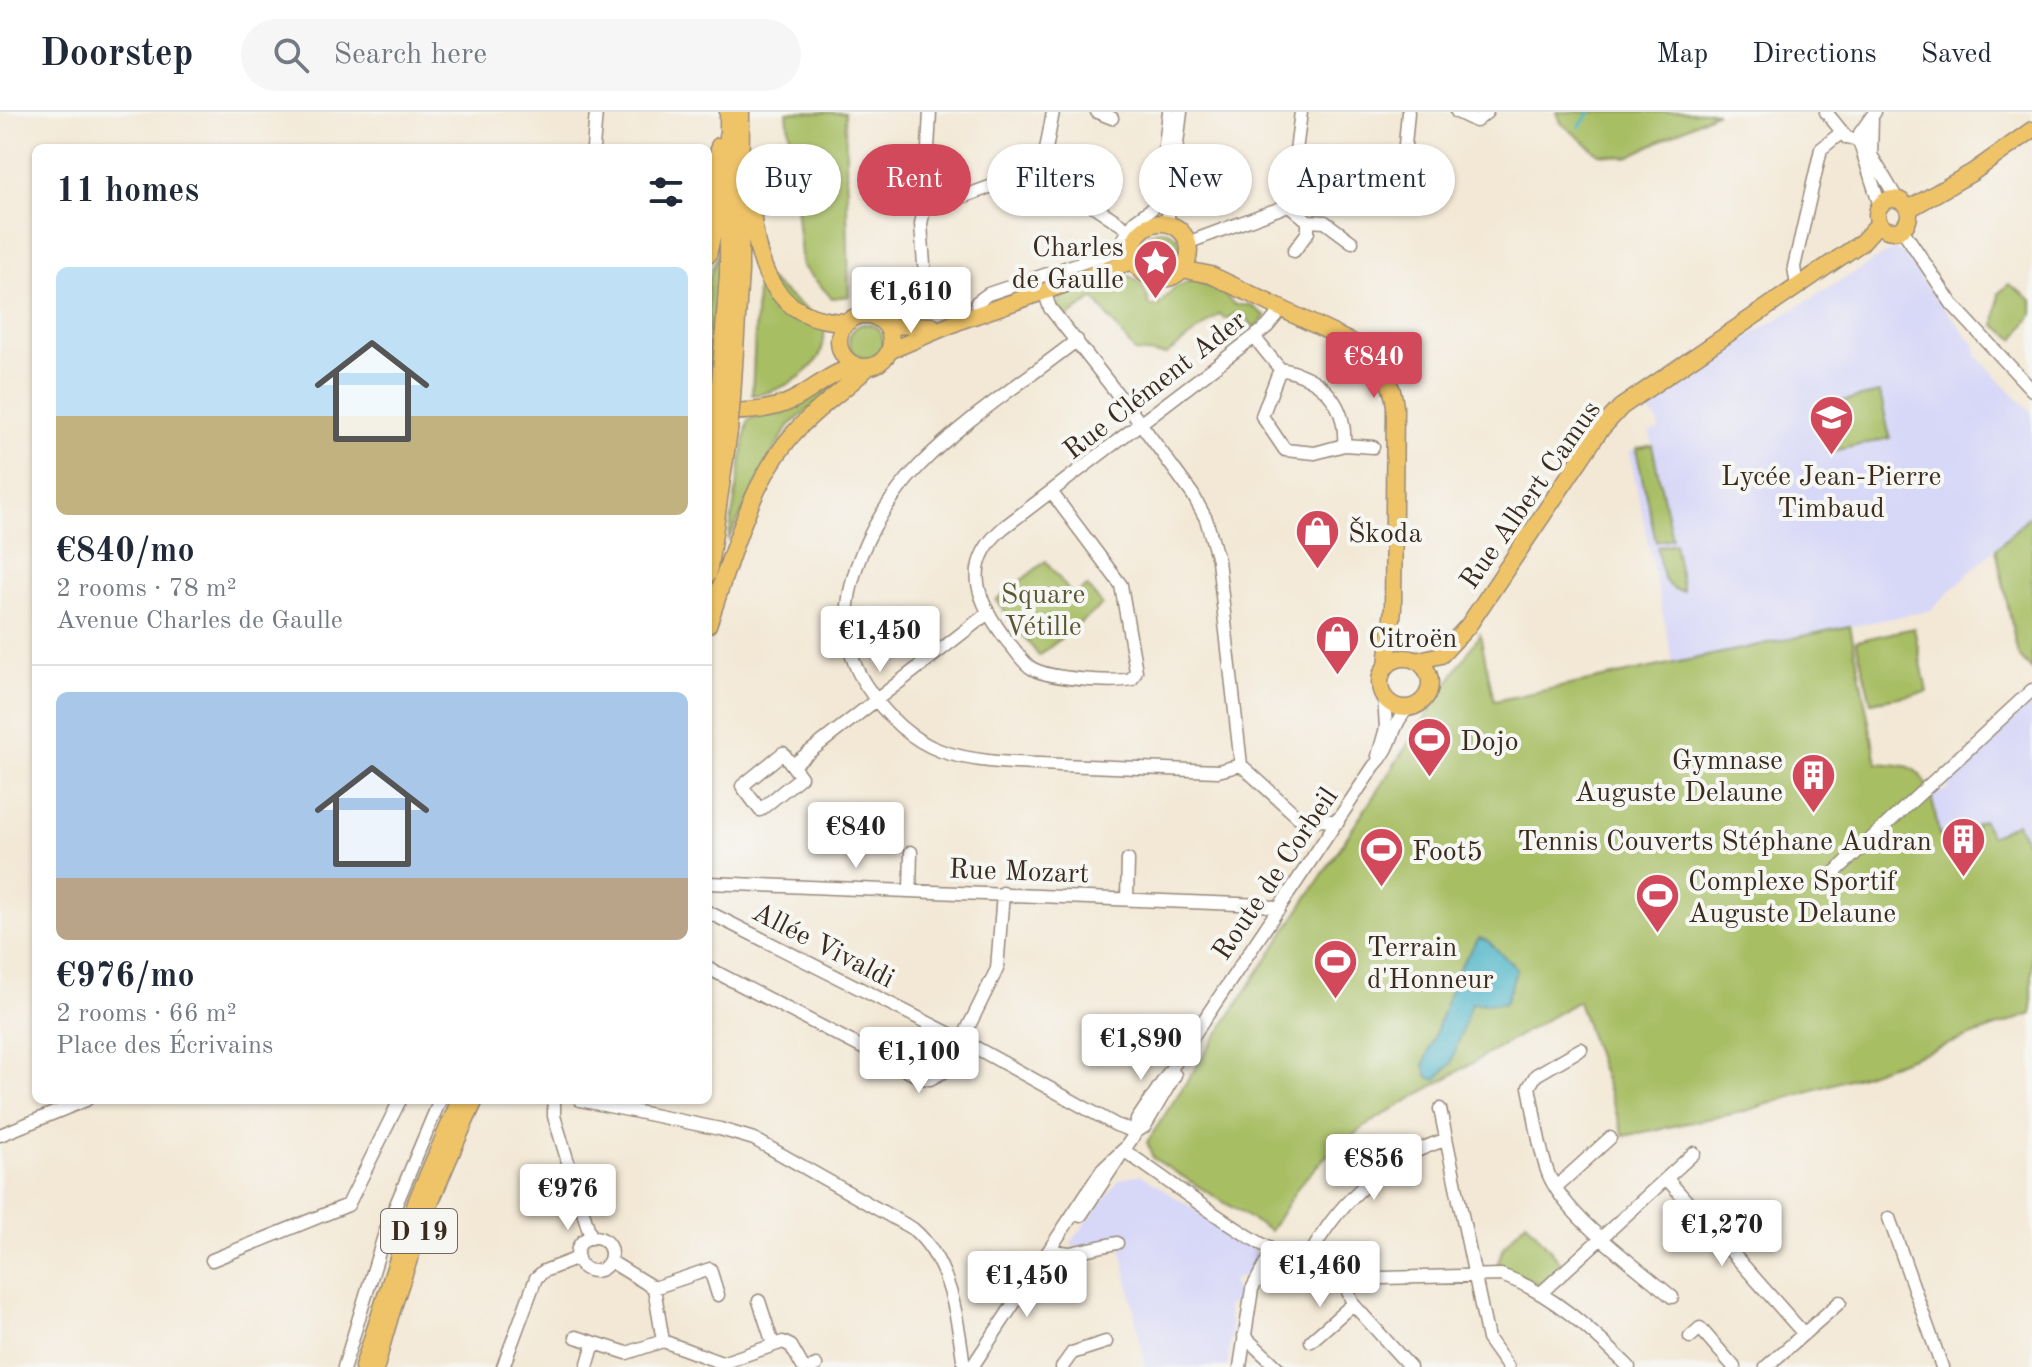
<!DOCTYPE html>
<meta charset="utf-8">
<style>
body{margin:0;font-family:"Old Standard TT",serif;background:#f6f6f7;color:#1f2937;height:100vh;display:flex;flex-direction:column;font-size:30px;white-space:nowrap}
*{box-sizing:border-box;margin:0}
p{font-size:26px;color:#747a83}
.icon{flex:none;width:44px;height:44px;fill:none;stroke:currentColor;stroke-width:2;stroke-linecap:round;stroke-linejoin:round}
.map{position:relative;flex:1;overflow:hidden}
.details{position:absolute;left:32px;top:32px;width:680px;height:960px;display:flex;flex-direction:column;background:#fff;border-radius:12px;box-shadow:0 2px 6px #0004}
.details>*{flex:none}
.guide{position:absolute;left:736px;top:32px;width:760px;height:72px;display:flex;gap:16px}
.price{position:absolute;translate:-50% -68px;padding:0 18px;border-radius:8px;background:#fff;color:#222;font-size:26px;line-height:52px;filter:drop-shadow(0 2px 4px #0008)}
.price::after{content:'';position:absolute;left:50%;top:48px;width:24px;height:18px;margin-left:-12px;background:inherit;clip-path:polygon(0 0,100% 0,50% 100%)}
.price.current{background:#d1495b;color:#fff}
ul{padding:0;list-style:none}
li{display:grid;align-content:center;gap:16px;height:424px;padding:0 24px}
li+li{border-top:2px solid #e0e1e3}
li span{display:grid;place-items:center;height:248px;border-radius:12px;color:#555}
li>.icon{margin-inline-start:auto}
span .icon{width:144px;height:144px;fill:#fffc;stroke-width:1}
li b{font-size:34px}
h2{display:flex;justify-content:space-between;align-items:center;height:96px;padding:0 24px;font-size:34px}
.chip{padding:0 28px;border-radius:36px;background:#fff;box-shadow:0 2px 6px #0004;font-size:28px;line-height:72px}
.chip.current{background:#d1495b;color:#fff}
header{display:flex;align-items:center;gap:48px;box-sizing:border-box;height:112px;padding:0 40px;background:#fff;border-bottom:2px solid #e0e1e3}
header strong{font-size:38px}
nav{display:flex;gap:44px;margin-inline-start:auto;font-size:28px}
.search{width:560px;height:72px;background:#f6f6f7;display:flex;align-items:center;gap:20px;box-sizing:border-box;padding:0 28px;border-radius:44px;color:#747a83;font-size:30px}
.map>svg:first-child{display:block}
.built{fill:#d7d7f8}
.green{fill:#a7be64;stroke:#717441;stroke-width:2}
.water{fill:#49b3c7;stroke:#426e72;stroke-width:2}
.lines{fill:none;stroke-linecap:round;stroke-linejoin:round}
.stream{stroke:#49b3c7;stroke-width:3}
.minor-casing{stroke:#97897a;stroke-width:15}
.major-casing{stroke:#97897a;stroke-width:19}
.minor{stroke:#fff;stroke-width:12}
.major{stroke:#efc469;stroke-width:16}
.major-bridge-casing{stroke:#97897a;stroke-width:19;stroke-linecap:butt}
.major-bridge{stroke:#efc469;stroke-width:16}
.labels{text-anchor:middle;stroke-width:8;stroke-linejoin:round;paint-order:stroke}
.shield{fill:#f6f6f2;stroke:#73675e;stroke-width:2}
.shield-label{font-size:26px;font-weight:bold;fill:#3b2a1e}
.poi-label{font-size:28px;fill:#3b2a1e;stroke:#f6f6f2;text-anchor:start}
.street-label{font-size:28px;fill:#3b2a1e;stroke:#f6f6f2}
.park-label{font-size:28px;fill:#5b5633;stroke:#f6f6f2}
</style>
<header>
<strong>Doorstep</strong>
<div class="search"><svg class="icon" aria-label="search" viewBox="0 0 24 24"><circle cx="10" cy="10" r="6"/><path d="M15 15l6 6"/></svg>Search here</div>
<nav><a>Map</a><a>Directions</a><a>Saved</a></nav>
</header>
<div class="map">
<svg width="2032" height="1255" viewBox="0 0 2032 1255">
<rect width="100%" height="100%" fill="#f6f6f2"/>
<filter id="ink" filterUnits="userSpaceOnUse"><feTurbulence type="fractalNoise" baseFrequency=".0125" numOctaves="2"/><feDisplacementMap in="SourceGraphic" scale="16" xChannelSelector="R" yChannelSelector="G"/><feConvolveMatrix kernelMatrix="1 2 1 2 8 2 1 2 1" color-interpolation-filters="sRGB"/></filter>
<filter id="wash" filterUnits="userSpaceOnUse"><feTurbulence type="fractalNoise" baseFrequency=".006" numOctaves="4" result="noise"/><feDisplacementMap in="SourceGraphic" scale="32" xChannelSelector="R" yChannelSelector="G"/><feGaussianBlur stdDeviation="1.8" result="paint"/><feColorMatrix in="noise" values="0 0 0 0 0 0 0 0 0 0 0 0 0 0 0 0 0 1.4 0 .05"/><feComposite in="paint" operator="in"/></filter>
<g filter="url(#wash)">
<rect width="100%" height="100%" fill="#f3e8d5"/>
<path class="built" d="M1894,137L1907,143L1923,170L1974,232L1977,244L2032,301V401L1931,498L1673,551L1629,339L1652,333L1650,320L1659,318L1657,308L1645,295L1735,232Z
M2032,589V741L2017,711L1991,724L1976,716L1939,724L1931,682L1949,678L1947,670Z
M1140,1062L1253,1136L1257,1143L1250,1163L1232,1168L1238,1187L1227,1195L1232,1222L1227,1255H1146L1119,1126L1076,1135L1070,1132L1119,1068Z"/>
<path class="green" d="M787,0L845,1L849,184L832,186L802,154Z
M1557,0H1717L1628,45L1599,42L1561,11Z
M1141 138a20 20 0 1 1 40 0a20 20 0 1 1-40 0Z
M721,131L713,286H708V170Z
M758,159L825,213C824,223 824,236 819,245C807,265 775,282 752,283Z
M1124,163C1140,165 1146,179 1150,194H1158L1175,175L1192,168L1219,178L1235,193H1250L1266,204L1255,216L1245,205L1236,202L1225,207L1220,202L1166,243L1135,240L1094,186L1067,206L1057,194L1060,185Z
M2009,172L2032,188V203L2015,227L1995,213L1999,181Z
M849 229a17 17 0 1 1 34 0a17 17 0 1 1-34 0Z
M848,265L790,313L772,341L728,429L748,308Z
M1880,281L1890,326L1829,340L1819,294Z
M1652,333L1672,426L1656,430L1636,337Z
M2032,401V558L2018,543L1996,437Z
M1674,431L1683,479C1660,478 1661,454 1657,435Z
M1046,449L1073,484L1087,474L1102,493L1039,544L996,488Z
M1850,514L1877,651C1887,652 1900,652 1909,655C1932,665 1935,703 1939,723L1976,716L1975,712L1983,709L1991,724L2017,711L2032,741V902L1865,962L1742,1000L1624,1024L1578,889L1370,1011L1326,1044L1300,1072L1270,1119L1153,1046L1147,1030L1480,522L1494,589Z
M1914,516L1927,580L1871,590L1856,529Z
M1526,1109L1562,1152L1539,1172L1496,1156L1504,1134Z"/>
<path class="water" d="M1479,826L1488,829L1517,857L1505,892L1471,891L1451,952L1436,968L1428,965L1424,954L1457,859Z"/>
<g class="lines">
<path class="stream" d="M1579,15L1590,0"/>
</g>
</g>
<g filter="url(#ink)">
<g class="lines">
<defs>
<path id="minor" d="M930,0L925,93L937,94L1034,59H1042L1138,124
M1097,0L1112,6
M1457,0L1476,9L1487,0
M1826,0L1847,26L1865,30
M1875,0L1860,21L1859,29L1880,94
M1872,5L1871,43L1897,87
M593,36L596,0
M1403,55L1408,0
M1042,59L1053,0
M1289,93L1308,109L1325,110L1352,130
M1167,112L1181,0
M1902,117L1952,192L2032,278
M1187,131L1289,93L1301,0
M1294,139L1308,120V109
M924,153L921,112L925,93
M1797,174L1794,155L1821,37L1842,20
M1044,179L1050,196L1141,312L1193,383L1206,407L1218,448L1241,653L1298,705L1338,710
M978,202L977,190L988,182L1116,139L1135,109L1158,92L1169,0
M1254,225L1280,257C1320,264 1347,290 1344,333L1315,341L1285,338L1262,304L1280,257
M1077,228C1025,269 966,306 920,353C868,406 820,502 865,572C883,600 908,627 941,639C979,652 1022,651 1061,653C1113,655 1166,657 1218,659L1241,653
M1344,333L1373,335
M1052,381L1121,473L1136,559L1132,567C1111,571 1052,567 1033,557C1023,552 1016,538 1008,530C978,491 960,454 1003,416L1267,215L1282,197
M783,641L801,665L760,698L742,674Z
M1378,644L1386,616L1384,584
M794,652L988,501
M708,771L1263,793L1279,797
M1820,774L2032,578
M910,778L911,740
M1127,786L1128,748
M708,800L962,928L997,857L1003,781
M708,856L919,965L930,967L947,958L962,928L1116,1013L1136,1020
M1581,937L1536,963L1529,975C1535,1003 1538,1035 1548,1061C1565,1105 1636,1154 1672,1185
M554,988V1004L591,1126
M580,988L720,1017L754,1027L913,1117C951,1149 958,1208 964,1255
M1440,997L1488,1227L1508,1255
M1136,1020L1137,1008L1374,654C1396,632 1390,611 1410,595
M0,1023L86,988
M1123,1038C1188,1081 1268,1149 1343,1167L1501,1163C1551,1180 1591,1218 1629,1255
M1667,1067L1804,1222
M1556,1075L1610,1026
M1081,1103L1136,1020L1145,1014L1175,963
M1889,1106L1942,1255
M577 1142a17 17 0 1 1 34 0a17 17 0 1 1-34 0Z
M1051,1139L1070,1141L1117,1131
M212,1148L348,1093L400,988
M610,1149L654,1176L663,1229L722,1251L720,1255
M1305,1154C1332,1095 1383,1047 1445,1028
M1343,1167L1353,1192L1410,1255
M654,1176L710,1157L718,1183
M1542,1180L1694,1041
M759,1189L773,1232
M1244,1224L1277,1255
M576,1225L627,1241L663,1229
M1690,1225L1700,1216L1734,1255
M1311,1229L1353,1192
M722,1251L783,1230L791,1234L803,1255
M344,1255L387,1114L440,988
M503,1255L536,1166L544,1159L578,1146
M587,1255L594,1231
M812,1255L816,1253
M972,1255L1102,1058L1123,1038
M1062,1255L1072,1241L1106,1230
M1240,1255L1252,1177L1273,1138
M1766,1255L1840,1190"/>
<path id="major" d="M751,82C754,146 769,210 848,210
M1877 103a16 16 0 1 1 32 0a16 16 0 1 1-32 0Z
M1909,97L1973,60L2032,18
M1133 139a28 28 0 1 1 56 0a28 28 0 1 1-56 0Z
M708,143L714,115L719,34
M1182,157L1211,163L1355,232C1376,247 1393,268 1395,295L1393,496L1387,554
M839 229a26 26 0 1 1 52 0a26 26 0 1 1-52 0Z
M886,213L932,214
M889,239L962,208L1135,148
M719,284L728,162V0
M732,286L740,159L741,0
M708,299C738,300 768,301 795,287C817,275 832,260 856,254
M708,388L717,321
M708,462L729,319
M708,513C731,448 748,373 794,321C816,296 845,278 868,255
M1380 571a25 25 0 1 1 50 0a25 25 0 1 1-50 0Z
M1416,549L1441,543L1468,514L1600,318L1621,295L1861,131L1879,111
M363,1255L417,1088L460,988
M376,1255C399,1163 435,1074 475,988"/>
</defs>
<use href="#minor" class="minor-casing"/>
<use href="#major" class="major-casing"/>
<use href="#minor" class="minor"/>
<use href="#major" class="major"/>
<defs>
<path id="major-bridge" d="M729,319L732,286
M717,321L719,284"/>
</defs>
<use href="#major-bridge" class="major-bridge-casing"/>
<use href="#major-bridge" class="major-bridge"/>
</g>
</g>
<defs>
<symbol id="sight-pin" viewBox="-11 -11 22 30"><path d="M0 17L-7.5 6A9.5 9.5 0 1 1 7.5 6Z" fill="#d1495b" stroke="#f6f6f2"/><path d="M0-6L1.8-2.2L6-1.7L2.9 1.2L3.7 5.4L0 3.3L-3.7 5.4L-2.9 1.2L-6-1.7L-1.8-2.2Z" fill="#fff"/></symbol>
<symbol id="school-pin" viewBox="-11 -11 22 30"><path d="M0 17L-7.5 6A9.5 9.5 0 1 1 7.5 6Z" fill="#d1495b" stroke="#f6f6f2"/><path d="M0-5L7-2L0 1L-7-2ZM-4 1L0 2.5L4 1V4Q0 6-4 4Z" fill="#fff"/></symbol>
<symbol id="shop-pin" viewBox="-11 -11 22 30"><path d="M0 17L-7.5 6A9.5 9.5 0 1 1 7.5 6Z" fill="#d1495b" stroke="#f6f6f2"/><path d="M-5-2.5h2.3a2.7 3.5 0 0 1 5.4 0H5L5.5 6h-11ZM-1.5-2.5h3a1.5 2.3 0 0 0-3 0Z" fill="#fff"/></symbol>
<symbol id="stadium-pin" viewBox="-11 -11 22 30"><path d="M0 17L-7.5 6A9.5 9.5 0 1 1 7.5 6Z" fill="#d1495b" stroke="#f6f6f2"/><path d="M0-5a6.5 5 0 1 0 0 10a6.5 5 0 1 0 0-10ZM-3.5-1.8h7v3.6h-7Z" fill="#fff"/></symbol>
<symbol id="building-pin" viewBox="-11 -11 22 30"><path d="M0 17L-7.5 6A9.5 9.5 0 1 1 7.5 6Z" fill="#d1495b" stroke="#f6f6f2"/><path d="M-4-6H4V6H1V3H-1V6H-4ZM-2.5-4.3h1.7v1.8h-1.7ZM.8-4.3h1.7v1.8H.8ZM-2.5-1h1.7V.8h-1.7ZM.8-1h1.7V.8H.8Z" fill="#fff"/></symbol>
</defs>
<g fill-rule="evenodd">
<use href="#sight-pin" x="1130" y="124" width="51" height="69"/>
<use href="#school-pin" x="1806" y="280" width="51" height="69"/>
<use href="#shop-pin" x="1292" y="394" width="51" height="69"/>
<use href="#shop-pin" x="1312" y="500" width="51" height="69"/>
<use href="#stadium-pin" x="1404" y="602" width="51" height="69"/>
<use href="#building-pin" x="1788" y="638" width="51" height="69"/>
<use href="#building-pin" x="1938" y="702" width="51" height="69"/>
<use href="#stadium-pin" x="1356" y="712" width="51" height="69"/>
<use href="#stadium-pin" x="1632" y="758" width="51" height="69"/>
<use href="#stadium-pin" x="1310" y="824" width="51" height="69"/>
</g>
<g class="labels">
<rect class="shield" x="381" y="1097" width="76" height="44" rx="6"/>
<g class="shield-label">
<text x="419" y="1128">D 19</text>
</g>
<g class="poi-label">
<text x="1124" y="144" text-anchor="end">Charles<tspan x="1124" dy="32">de Gaulle</tspan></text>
<text x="1831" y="373" text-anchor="middle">Lycée Jean-Pierre<tspan x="1831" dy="32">Timbaud</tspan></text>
<text x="1348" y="430">Škoda</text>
<text x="1368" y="535">Citroën</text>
<text x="1460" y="638">Dojo</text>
<text x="1783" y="657" text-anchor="end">Gymnase<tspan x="1783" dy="32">Auguste Delaune</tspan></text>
<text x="1932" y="738" text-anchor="end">Tennis Couverts Stéphane Audran</text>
<text x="1412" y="748">Foot5</text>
<text x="1688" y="778">Complexe Sportif<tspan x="1688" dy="32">Auguste Delaune</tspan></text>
<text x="1367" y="844">Terrain<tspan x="1367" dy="32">d'Honneur</tspan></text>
</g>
<g class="street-label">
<text transform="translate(1154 272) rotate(-38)" y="10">Rue Clément Ader</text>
<text transform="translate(1529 382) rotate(-55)" y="10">Rue Albert Camus</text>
<text transform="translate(1019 758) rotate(2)" y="10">Rue Mozart</text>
<text transform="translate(1274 761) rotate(-56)" y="10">Route de Corbeil</text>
<text transform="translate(824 832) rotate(27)" y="10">Allée Vivaldi</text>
</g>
<g class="park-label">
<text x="1043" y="491">Square<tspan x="1043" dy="32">Vétille</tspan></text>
</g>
</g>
</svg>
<b class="price" style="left:911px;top:223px">€1,610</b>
<b class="price current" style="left:1374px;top:288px">€840</b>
<b class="price" style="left:880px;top:562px">€1,450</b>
<b class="price" style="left:856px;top:758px">€840</b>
<b class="price" style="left:1141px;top:970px">€1,890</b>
<b class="price" style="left:919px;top:983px">€1,100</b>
<b class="price" style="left:1374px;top:1090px">€856</b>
<b class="price" style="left:568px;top:1120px">€976</b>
<b class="price" style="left:1722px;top:1156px">€1,270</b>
<b class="price" style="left:1320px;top:1197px">€1,460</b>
<b class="price" style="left:1027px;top:1207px">€1,450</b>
<div class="guide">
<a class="chip">Buy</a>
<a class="chip current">Rent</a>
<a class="chip">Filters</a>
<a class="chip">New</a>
<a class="chip">Apartment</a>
</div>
<section class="details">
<h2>11 homes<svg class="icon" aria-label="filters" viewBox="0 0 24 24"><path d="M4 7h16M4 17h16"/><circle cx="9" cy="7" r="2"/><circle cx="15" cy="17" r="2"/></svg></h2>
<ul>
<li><span style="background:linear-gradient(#bfe0f5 60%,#c2b280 0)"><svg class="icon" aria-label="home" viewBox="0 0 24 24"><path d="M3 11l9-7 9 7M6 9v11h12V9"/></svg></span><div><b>€840/mo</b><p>2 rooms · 78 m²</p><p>Avenue Charles de Gaulle</p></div></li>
<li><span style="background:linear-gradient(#a9c7e8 75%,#b9a48a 0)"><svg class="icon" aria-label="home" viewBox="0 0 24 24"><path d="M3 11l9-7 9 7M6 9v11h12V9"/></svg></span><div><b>€976/mo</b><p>2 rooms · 66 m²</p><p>Place des Écrivains</p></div></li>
</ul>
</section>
</div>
